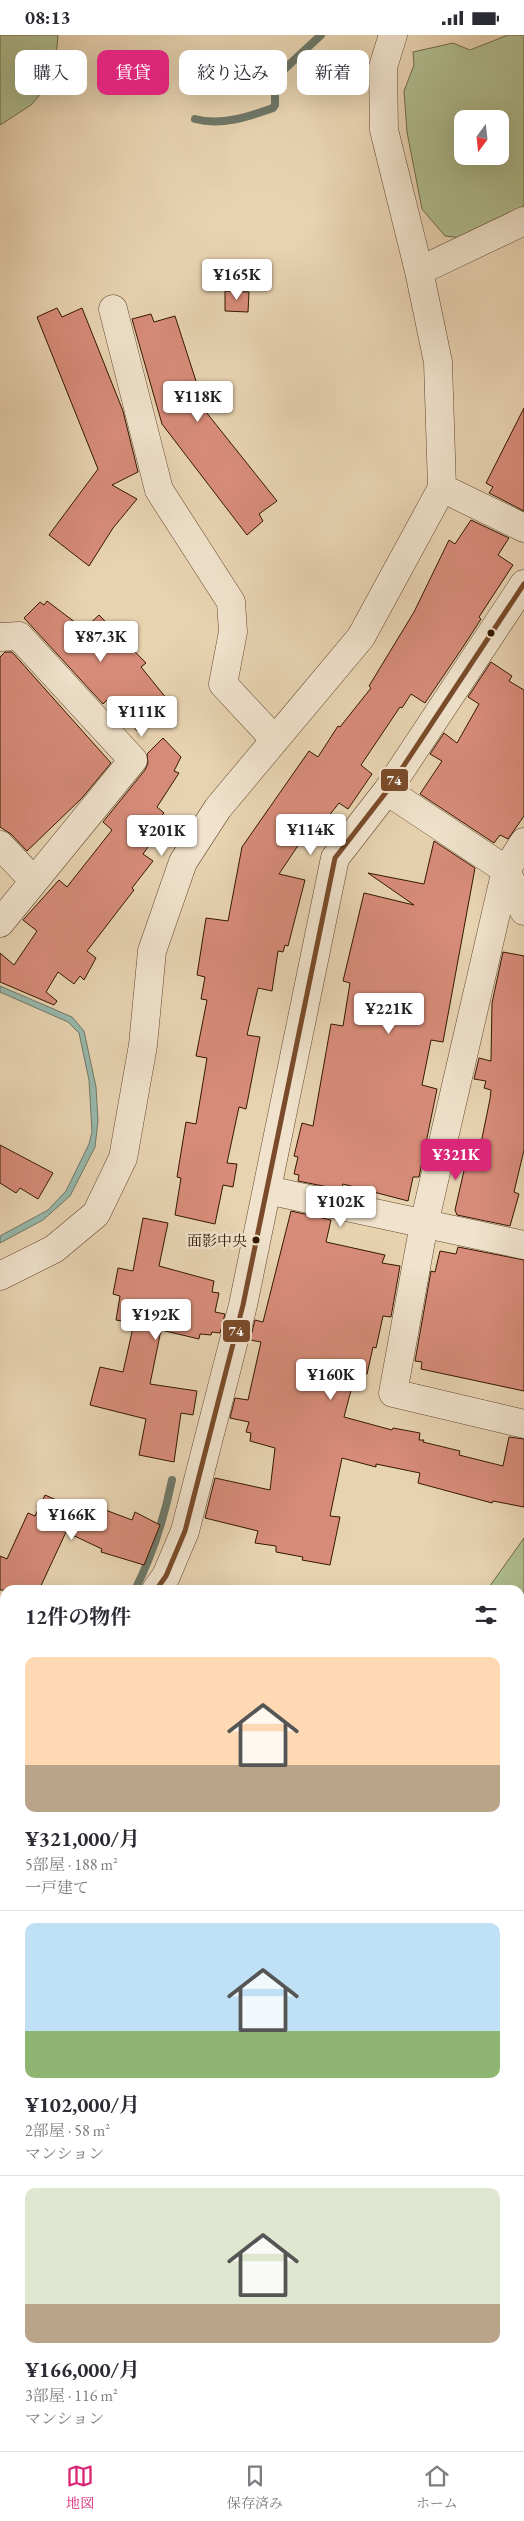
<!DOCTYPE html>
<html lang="ja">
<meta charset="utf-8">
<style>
body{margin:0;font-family:"EB Garamond","Noto Serif JP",serif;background:#f2f2f3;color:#2b2b33;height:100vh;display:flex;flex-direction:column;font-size:19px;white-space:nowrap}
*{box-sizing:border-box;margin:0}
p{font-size:16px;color:#7c7c81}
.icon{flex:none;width:28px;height:28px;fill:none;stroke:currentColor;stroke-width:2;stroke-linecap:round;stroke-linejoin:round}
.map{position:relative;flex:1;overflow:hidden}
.side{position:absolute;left:0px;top:1550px;width:525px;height:866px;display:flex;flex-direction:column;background:#fff;border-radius:15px 15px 0 0;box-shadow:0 5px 20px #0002}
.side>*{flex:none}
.guide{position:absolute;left:15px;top:15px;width:495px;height:45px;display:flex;gap:10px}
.needle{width:32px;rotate:195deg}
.fabs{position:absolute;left:454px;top:75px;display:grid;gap:10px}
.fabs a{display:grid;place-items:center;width:55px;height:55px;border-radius:10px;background:#fff;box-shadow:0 5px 20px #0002;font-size:25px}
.price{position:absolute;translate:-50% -42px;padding:0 11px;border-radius:5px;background:#fff;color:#222;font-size:16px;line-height:32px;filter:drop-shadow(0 1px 2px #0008)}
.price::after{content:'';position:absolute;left:50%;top:30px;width:15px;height:11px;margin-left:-8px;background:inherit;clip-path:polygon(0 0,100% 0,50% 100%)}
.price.active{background:#db2777;color:#fff}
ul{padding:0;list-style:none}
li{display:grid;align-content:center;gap:10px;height:265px;padding:0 25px}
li+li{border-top:1px solid #e1e1e2}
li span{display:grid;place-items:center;height:155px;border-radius:10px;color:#555}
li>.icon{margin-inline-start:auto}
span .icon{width:90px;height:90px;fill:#fffc;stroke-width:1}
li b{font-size:21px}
h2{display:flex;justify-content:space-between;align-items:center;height:60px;padding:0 25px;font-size:21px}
.chip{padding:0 18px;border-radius:10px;background:#fff;box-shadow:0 5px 20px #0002;font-size:18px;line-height:45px}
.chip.active{background:#db2777;color:#fff}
.status{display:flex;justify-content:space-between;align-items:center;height:35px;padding:0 25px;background:#fff;direction:ltr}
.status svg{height:14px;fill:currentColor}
.dock{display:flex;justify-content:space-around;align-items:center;height:70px;border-top:1px solid #e1e1e2;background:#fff;font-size:14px;color:#7c7c81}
.dock a{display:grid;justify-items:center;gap:2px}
.dock .active{color:#db2777}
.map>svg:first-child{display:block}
.green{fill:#b0be8f;stroke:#726a48;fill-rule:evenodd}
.water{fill:#97b8ac;stroke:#6f7868}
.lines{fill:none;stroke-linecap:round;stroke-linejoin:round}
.stream{stroke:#6f7868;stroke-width:8}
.building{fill:#d78c79;stroke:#341701}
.minor-casing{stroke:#61462d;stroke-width:29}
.minor{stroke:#f0e2cc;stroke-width:28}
.bus-1-casing{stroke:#f0e2cc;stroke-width:9}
.bus-1{stroke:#7a4b2a;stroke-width:5}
.bus-dot{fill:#341701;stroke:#f0e2cc;stroke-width:2}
.labels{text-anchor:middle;stroke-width:4.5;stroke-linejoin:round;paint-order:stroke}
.bus-label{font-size:15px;fill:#341701;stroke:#f0e2cc;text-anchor:end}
.line-badge{stroke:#f0e2cc;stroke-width:2}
.badge-label{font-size:14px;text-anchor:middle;font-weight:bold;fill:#fff}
</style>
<div class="status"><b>08:13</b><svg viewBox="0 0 49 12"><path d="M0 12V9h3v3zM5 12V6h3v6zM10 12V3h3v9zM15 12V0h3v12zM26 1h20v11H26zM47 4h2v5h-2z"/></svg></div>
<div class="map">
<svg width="524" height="2416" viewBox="0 0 524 2416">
<rect width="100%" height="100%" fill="#e8d3b1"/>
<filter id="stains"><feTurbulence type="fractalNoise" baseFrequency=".004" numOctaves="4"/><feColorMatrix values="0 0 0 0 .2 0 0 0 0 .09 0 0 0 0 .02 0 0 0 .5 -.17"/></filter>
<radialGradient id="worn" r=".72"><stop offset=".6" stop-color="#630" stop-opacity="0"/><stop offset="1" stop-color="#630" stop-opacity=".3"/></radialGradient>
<path class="green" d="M0,0H58L54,43L31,70L0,90Z
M508,0H524V170L519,177L462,203L445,201L422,174L407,97L404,56L414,30L413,17L453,8L470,15ZM462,84H500V121H462Z
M524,1503V1682L520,1674V1555H487Z
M524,2265V2416H377L381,2411H520V2269Z"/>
<path class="water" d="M0,951L72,982L84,996L96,1052L98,1086L95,1112L70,1161L43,1185L0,1208V1201L48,1175L66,1156L89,1109L92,1097L89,1045L79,998L68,987L0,957Z"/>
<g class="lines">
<path class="stream" d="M195,84C221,91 248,82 273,73L275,70V46L278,40L321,0
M135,1555C153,1519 164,1484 172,1445"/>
</g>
<path class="building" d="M225,256L249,257L248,277L225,276Z
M57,273L62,282L82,273L123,376L138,437L112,450L137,464L113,493L89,531L49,500L98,434L37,282Z
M151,279L154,287L175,281L206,377L277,466L259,479L263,486L247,500L162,389L132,284Z
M524,373V476L489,458L493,452L486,448Z
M471,485L509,503L498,520L513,530L479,582L481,584L465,609L425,668L411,659L402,673L400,672L361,730L372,739L348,774L339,768L313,801L307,797L279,839L305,845L288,911L285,910L283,917L278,916L272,956L258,953L247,1000L260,1002L246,1074L239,1072L227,1128L237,1129L233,1152L223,1150L215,1189L175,1180L181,1143L177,1142L186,1087L196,1089L207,1023L196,1021L207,965L201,964L205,942L197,940L206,883L228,886L242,812L309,716L318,722L338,691L340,692L371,653L369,651L414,577L449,505L455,509Z
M47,566L84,594L99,580L146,628L141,632L171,669L137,696L111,661L103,669L24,583L40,567L44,570Z
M5,617H12L111,728L82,763L27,816L11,799L0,792V622Z
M491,627L512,641L509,646L524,655V781L508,804L500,800L494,808L420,759L442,726L430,719L444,698L457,708L479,669L468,662Z
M163,703L181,722L174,736L179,738L157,772L164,778L152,792L158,798L143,819L153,826L132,853L134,855L87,916L96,923L84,945L80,941L74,949L58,937L46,957L57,966L54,970L0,947V918L14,930L37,896L23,885L59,845L67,852L112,795L103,787L145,735L148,728L147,719Z
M434,806L475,833L443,1007L431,1005L422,1050L437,1054L419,1142H413L408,1166L343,1149L342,1152H338V1154L298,1146L299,1140L294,1139L298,1122L294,1121L302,1088L313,1091L331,989L343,991L350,948L343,946L364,858L414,870L368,838L424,849Z
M503,917L524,921V1115L514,1157L519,1159L510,1191L457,1180L455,1175L471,1105L481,1108L490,1064L491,1055L484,1053L486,1046L474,1044L479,1023L491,1026L492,968Z
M0,1110L53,1138L38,1164L20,1153L16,1158L0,1148Z
M291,1176L331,1185L326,1207L385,1220L382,1228L400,1231L391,1282L383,1281L376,1313L373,1312L367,1339L362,1338L360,1345L354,1344L344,1382L392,1395L393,1393L420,1398L419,1405H424L423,1407L460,1416L459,1420L503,1431L509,1402L524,1404V1472L493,1466L492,1468L418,1448L420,1438L376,1429V1432L342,1423L330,1481L340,1482L330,1530L302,1525L303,1522L276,1517V1511L255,1508L258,1496L205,1483L215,1443L270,1455L275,1413L250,1406L251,1398L246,1397L249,1387L230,1383L235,1363L248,1365L261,1307L250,1305L255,1285L263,1287Z
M143,1183L168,1188L159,1231L214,1246L212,1257L219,1258L215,1277L225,1279L220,1298L212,1297L211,1300L200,1299L199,1304L161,1295L150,1349L197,1356L193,1380L181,1378L174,1427L139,1420L146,1384L90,1370L100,1332L123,1337L134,1288L116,1285L120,1261L113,1259L118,1233L133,1236Z
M458,1212L524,1225V1356L421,1334L422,1327L415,1326L431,1236L435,1237L440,1216L456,1219Z
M45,1460L88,1479L92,1470L132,1485L135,1477L160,1490L144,1530L101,1517L102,1514L66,1497L39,1555H0V1521L7,1524L28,1478L35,1481Z"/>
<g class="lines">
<defs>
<path id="minor" d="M419,236L524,186
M113,274L159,455L231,567L233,597L223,649L275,705
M442,453L524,493
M0,602L19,601L133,725L0,888
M387,756L506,835L524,876
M524,807L506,835L424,1189L393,1358L524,1389
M0,810L34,846
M267,1155L524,1210
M0,1241L54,1214L96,1179L123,1123L143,1010L152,916L183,827L218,773L361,602L442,453L438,327L419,236L384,95L383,32L393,0
M156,1555L166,1541L185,1496L243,1270L335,823L387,756L524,549
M0,1669L5,1671
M0,1868L5,1870
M5,2185L3,2231L5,2235
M71,2411V2416
M288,2416L291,2411"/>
</defs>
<use href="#minor" class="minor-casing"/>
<use href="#minor" class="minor"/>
<defs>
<path id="bus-1" d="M156,1555L166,1541L185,1496L243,1270L335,823L387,756L524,549"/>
</defs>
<use href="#bus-1" class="bus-1-casing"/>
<use href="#bus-1" class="bus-1"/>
</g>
<g class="bus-dot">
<circle cx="491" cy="598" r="4.5"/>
<circle cx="256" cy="1205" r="4.5"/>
</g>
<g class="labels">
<g class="bus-label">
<text x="247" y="1211">面影中央</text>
</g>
</g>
<g class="line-badge">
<rect x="380" y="733" width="29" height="24" rx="5" fill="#7a4b2a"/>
<rect x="222" y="1284" width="29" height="24" rx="5" fill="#7a4b2a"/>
</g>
<g class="badge-label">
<text x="394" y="750">74</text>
<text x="236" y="1301">74</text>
</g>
<rect width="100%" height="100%" filter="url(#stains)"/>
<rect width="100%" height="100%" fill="url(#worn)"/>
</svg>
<div class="fabs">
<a><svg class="needle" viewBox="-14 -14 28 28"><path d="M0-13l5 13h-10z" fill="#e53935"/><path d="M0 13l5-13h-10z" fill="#7c7c81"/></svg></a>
</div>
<b class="price" style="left:237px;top:266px">¥165K</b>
<b class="price" style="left:198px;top:388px">¥118K</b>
<b class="price" style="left:101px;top:628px">¥87.3K</b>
<b class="price" style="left:142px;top:703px">¥111K</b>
<b class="price" style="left:311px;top:821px">¥114K</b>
<b class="price" style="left:162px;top:822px">¥201K</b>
<b class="price" style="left:389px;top:1000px">¥221K</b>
<b class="price active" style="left:456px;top:1146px">¥321K</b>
<b class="price" style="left:341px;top:1193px">¥102K</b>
<b class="price" style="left:156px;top:1306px">¥192K</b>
<b class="price" style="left:331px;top:1366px">¥160K</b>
<b class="price" style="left:72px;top:1506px">¥166K</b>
<div class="guide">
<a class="chip">購入</a>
<a class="chip active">賃貸</a>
<a class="chip">絞り込み</a>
<a class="chip">新着</a>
</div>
<section class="side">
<h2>12件の物件<svg class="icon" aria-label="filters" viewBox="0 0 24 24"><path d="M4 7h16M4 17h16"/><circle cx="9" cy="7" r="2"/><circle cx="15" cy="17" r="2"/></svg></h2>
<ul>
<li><span style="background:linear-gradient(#ffd9b3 70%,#b9a48a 0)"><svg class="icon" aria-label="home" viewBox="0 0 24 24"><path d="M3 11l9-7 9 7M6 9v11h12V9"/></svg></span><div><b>¥321,000/月</b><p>5部屋 · 188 m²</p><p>一戸建て</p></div></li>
<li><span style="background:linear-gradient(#bfe0f5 70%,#8fb573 0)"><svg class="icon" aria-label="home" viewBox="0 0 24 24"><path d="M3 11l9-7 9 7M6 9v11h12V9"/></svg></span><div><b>¥102,000/月</b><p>2部屋 · 58 m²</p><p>マンション</p></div></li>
<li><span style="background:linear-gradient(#dfe7d0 75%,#b9a48a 0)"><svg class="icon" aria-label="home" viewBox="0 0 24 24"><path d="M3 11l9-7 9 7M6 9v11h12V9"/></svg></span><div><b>¥166,000/月</b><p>3部屋 · 116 m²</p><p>マンション</p></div></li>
</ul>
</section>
</div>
<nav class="dock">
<a class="active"><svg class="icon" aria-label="map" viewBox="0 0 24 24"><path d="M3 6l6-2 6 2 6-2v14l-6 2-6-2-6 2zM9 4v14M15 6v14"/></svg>地図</a>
<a><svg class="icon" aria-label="saved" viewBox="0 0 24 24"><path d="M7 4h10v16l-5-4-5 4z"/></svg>保存済み</a>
<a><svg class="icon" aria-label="home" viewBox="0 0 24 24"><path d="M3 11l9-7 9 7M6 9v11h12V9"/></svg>ホーム</a>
</nav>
